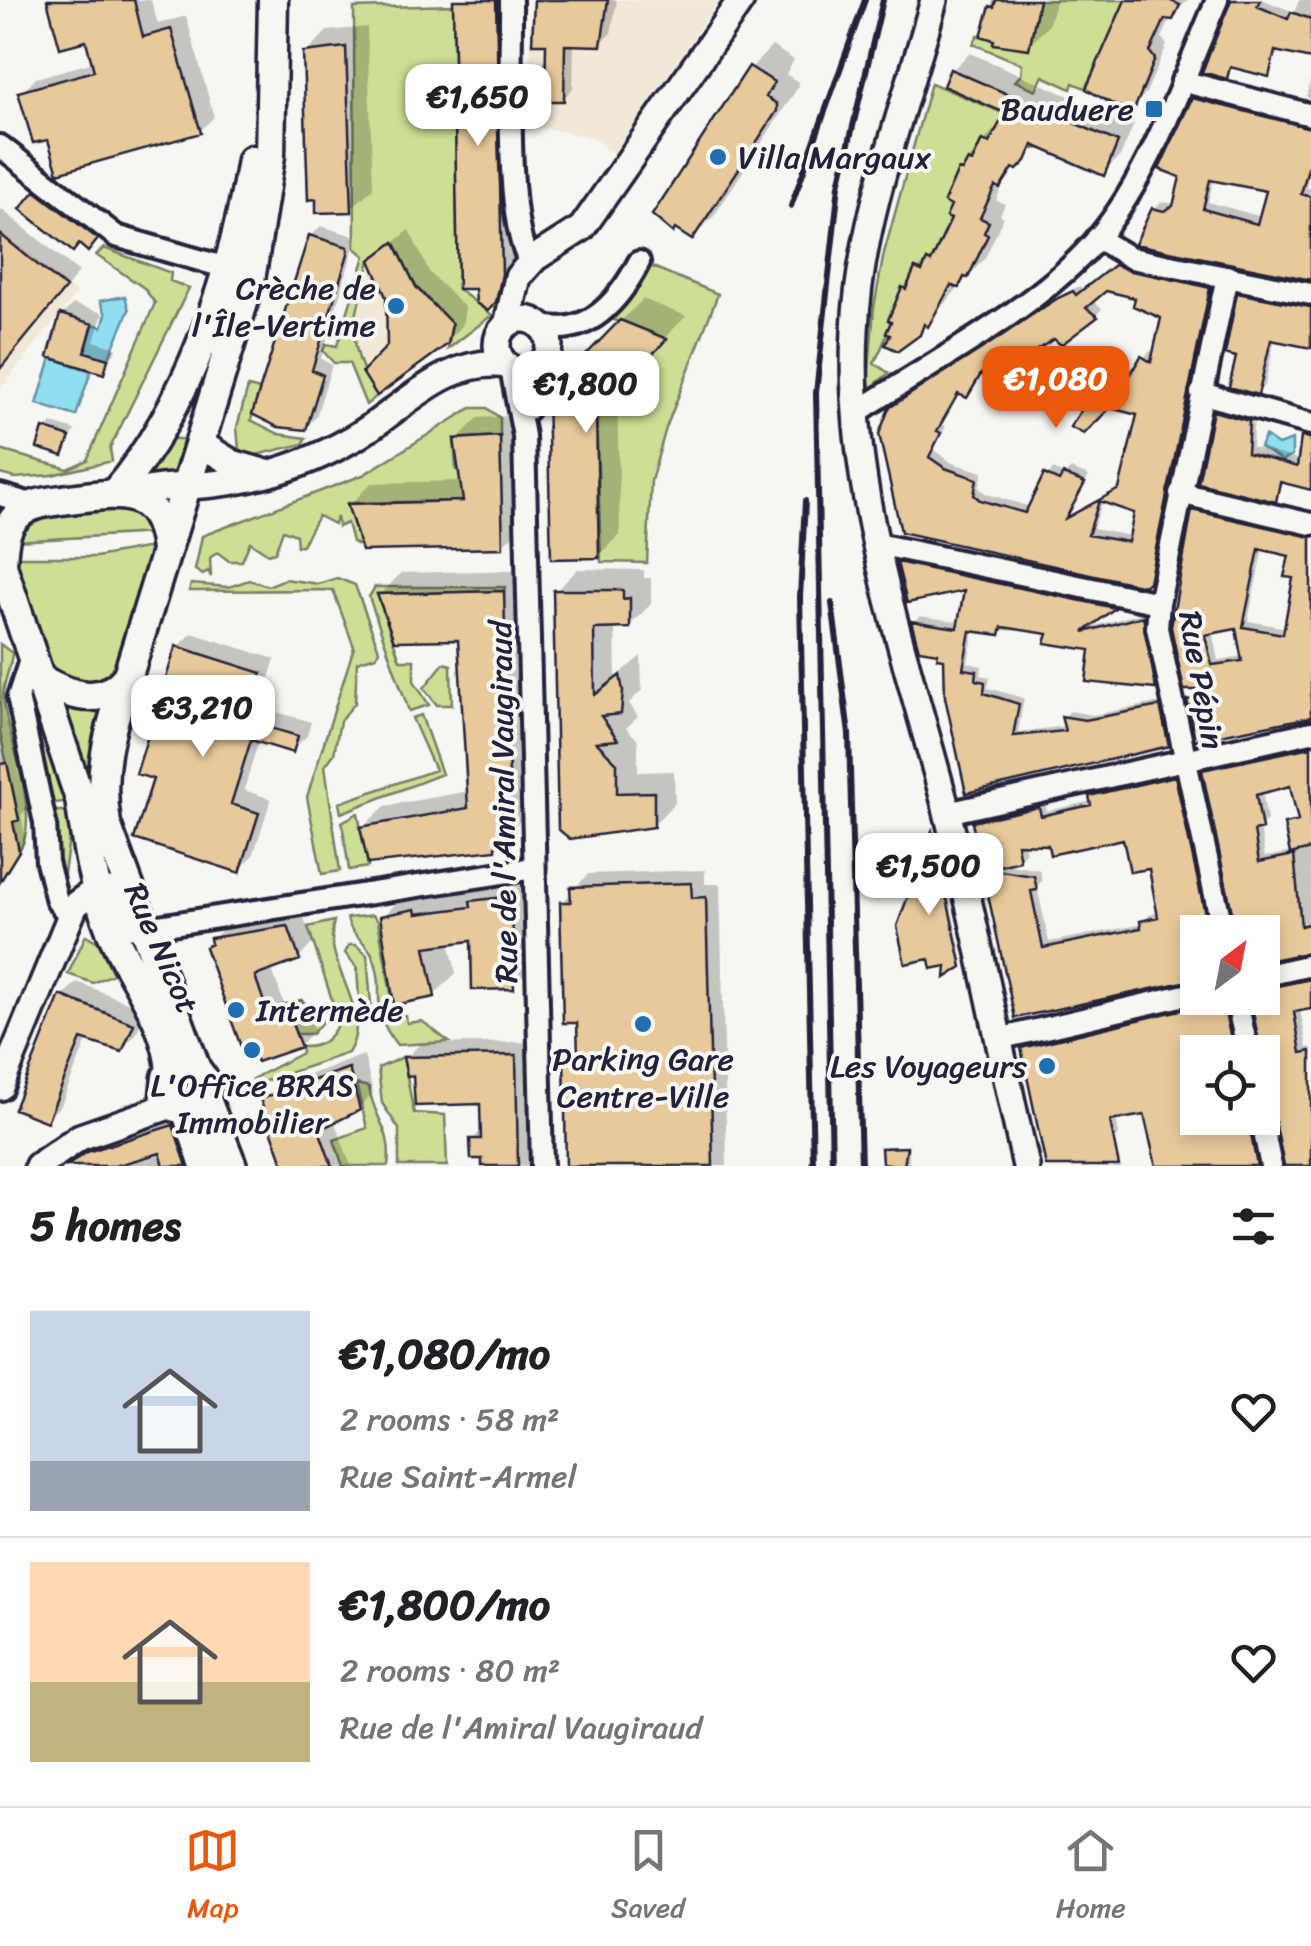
<!DOCTYPE html>
<meta charset="utf-8">
<style>
body{margin:0;font-family:Sriracha,sans-serif;background:#f6f6f6;color:#202124;height:100vh;display:flex;flex-direction:column;font-size:38px;white-space:nowrap}
*{box-sizing:border-box;margin:0}
p{font-size:32px;color:#757577}
.icon{flex:none;width:55px;height:55px;fill:none;stroke:currentColor;stroke-width:2;stroke-linecap:round;stroke-linejoin:round}
.map{position:relative;height:1166px;overflow:hidden}
.side{display:flex;flex-direction:column;background:#fff;flex:1}
.side>*{flex:none}
.needle{width:65px;rotate:32deg}
.fabs{position:absolute;left:1180px;top:915px;display:grid;gap:20px}
.fabs a{display:grid;place-items:center;width:100px;height:100px;border-radius:0px;background:#fff;box-shadow:0 5px 15px #0003;font-size:50px}
.price{position:absolute;translate:-50% -85px;padding:0 22px;border-radius:20px;background:#fff;color:#222;font-size:32px;line-height:65px;filter:drop-shadow(0 2px 5px #0008)}
.price::after{content:'';position:absolute;left:50%;top:60px;width:30px;height:22px;margin-left:-15px;background:inherit;clip-path:polygon(0 0,100% 0,50% 100%)}
.price.selected{background:#ea580c;color:#fff}
ul{padding:0;list-style:none}
li{display:flex;align-items:center;gap:30px;height:250px;padding:0 30px}
li+li{border-top:2px solid #e0e0e0}
li span{display:grid;place-items:center;flex:none;width:280px;height:200px;border-radius:0px;color:#555}
li>.icon{margin-inline-start:auto}
span .icon{width:120px;height:120px;fill:#fffc;stroke-width:1}
li b{font-size:42px}
h2{display:flex;justify-content:space-between;align-items:center;height:120px;padding:0 30px;font-size:42px}
.tabs{display:flex;justify-content:space-around;align-items:center;height:140px;border-top:2px solid #e0e0e0;background:#fff;font-size:28px;color:#757577}
.tabs a{display:grid;justify-items:center;gap:5px}
.tabs .selected{color:#ea580c}
.map>svg:first-child{display:block}
.built{fill:#f2e8d8}
.green{fill:#ccdf94;stroke:#778068;stroke-width:2.5}
.water{fill:#90deef;stroke:#6493a7;stroke-width:2.5}
.shadow{fill:#0003;fill-rule:evenodd}
.building{fill:#e8c99b;stroke:#22223b;stroke-width:2.5;fill-rule:evenodd}
.lines{fill:none;stroke-linecap:round;stroke-linejoin:round}
.minor-casing{stroke:#22223b;stroke-width:28}
.tertiary-casing{stroke:#22223b;stroke-width:32}
.secondary-casing{stroke:#22223b;stroke-width:35}
.minor{stroke:#f6f6f2;stroke-width:20}
.tertiary{stroke:#f6f6f2;stroke-width:25}
.secondary{stroke:#f6f6f2;stroke-width:28}
.rail{stroke:#22223b;stroke-width:6}
.poi-dot{fill:#1f6fb2;stroke:#f6f6f2;stroke-width:4}
.labels{text-anchor:middle;stroke-width:8;stroke-linejoin:round;paint-order:stroke}
.poi-label{font-size:32px;fill:#22223b;stroke:#f6f6f2;text-anchor:end}
.street-label{font-size:32px;fill:#22223b;stroke:#f6f6f2}
</style>
<div class="map">
<svg width="1311" height="1166" viewBox="0 0 1311 1166">
<rect width="100%" height="100%" fill="#f6f6f2"/>
<filter id="ink" filterUnits="userSpaceOnUse"><feTurbulence type="fractalNoise" baseFrequency=".01" numOctaves="2"/><feDisplacementMap in="SourceGraphic" scale="20" xChannelSelector="R" yChannelSelector="G"/><feConvolveMatrix kernelMatrix="1 2 1 2 8 2 1 2 1" color-interpolation-filters="sRGB"/></filter>
<g filter="url(#ink)">
<path class="built" d="M531,0H719L614,155L593,138L530,125Z
M0,231L77,293L0,389Z
M394,242L416,287L452,324L448,344L377,396L362,372L351,336L370,260Z"/>
<path class="green" d="M1039,0H1130L1085,88L1073,83L1071,89L1043,76L1036,90L1015,81L1021,75L1022,64L973,44L978,35L994,40V44L1029,48Z
M453,5L458,289L492,315L448,349L452,324L416,287L395,243L370,260C355,321 342,339 377,396L366,405L349,363H334L323,351L326,344L337,346L365,256L355,248L354,8Z
M931,83L1047,131L1040,148L1031,149L995,133L989,143L982,140L972,161L968,160L962,171L958,170L944,202L951,206V219L931,262L927,260L922,271L915,268L906,289L902,288C889,318 890,335 874,363L889,373L872,387L868,384L874,307L884,253Z
M104,248L171,273L170,281L189,288L110,448L112,461L52,475L15,478L0,474V450L68,469L87,460L155,303L144,288L96,255Z
M648,265L718,294L666,428L651,481L647,563L601,562L596,413L618,390L624,395L636,382L634,374L666,339L611,319Z
M248,387L260,390L251,420L279,434L306,438L303,444L256,455L239,450L237,427Z
M471,408H487L500,418V436L454,439L456,470L462,471L467,501L347,503L360,546L352,542L347,523L338,527L337,517L334,524L318,516L302,545L297,546L296,535L283,530L275,552L268,554L250,542L242,561H229L217,552L210,558L211,577L208,571L203,575L195,570L202,536L363,475Z
M159,438L195,440L185,476L143,479Z
M95,505L141,510L153,533L14,541L31,517Z
M145,548L156,549L120,667L104,681L75,685L52,671L43,658L12,557H96Z
M337,578L355,585L379,650L376,656L357,662L355,703L340,721L334,754L325,766L340,871L322,874L307,797L354,647L333,590L189,591L191,584L229,587L249,580L268,586L285,579L318,584Z
M375,587H505L504,591L377,594L400,660H414V681L429,705L409,711L369,597Z
M0,644L12,653C11,668 2,684 3,698C6,739 43,815 19,851L15,831L2,824L19,820L0,732Z
M444,663L451,665L452,705H437L424,688Z
M31,696L34,699L68,801L49,804L27,697Z
M60,700L110,701L87,799Z
M421,715L442,774L341,813L339,803L435,770L412,718Z
M52,811H67L70,832L61,894L49,833Z
M358,813L368,867L349,870L342,822Z
M373,915L378,921L395,1016H406L407,1023L422,1021L449,1042L397,1045C366,1005 388,995 373,956C367,941 350,936 347,918Z
M334,921C321,965 376,1009 348,1053L254,1085L252,1079L302,1053L301,1047C321,1048 331,1039 339,1021L308,927Z
M86,935L98,942L113,974L93,983L68,974Z
M349,945H356L367,955L371,1004L367,1014H360L357,968L345,953Z
M301,1000L319,1013L322,1022L312,1034H296L288,1012L277,1015L276,1007Z
M403,1057L414,1113L445,1115L447,1166H399V1129L382,1103L378,1068Z
M356,1084L369,1087C374,1121 393,1128 388,1166H343L334,1140L367,1128Z"/>
<path class="water" d="M125,296L129,310L108,359L85,352L93,324L102,327L106,314L100,301Z
M51,358L91,371L76,416L37,404Z
M1265,436L1278,445L1292,440V456L1282,461L1260,447Z"/>
<path class="shadow" d="M50,0H151L158,24L186,16L214,117L200,131L49,136L21,93L36,78L94,62L87,38Z
M455,0H515L521,253L515,280L487,308L477,286Z
M537,0H617L611,33L600,44L574,43L573,88L563,99Z
M993,0H1056L1048,26L1028,46L985,34Z
M1129,0H1188L1171,17L1162,38L1167,45L1146,93L1133,107Z
M1234,0H1264L1294,12L1299,0H1311V57L1279,50L1268,74L1234,66L1226,76Z
M367,27L373,188L351,209L306,53L327,31Z
M772,46L794,60L786,74L798,82V87L714,216L692,237L751,68Z
M970,53L1134,124L1121,155L1104,173L1039,145L1006,178L996,200L1005,204L1000,215L1004,217L985,258L918,333L904,289L917,269L938,253L955,218L960,171L1008,112L952,70Z
M1311,79V99L1306,97Z
M1200,93L1311,121L1307,187L1311,189V277L1154,209L1161,202L1176,204L1193,100ZM1214,178L1269,189L1262,217L1208,202Z
M47,182L106,228L88,248L24,208Z
M0,208L79,272L0,369Z
M321,226L357,237L321,359L332,365L316,417L305,428L311,236Z
M409,230L430,273L465,308L462,326L446,342L389,346V296L373,261Z
M1122,259L1216,282L1155,573L1144,583L903,530L899,402L1067,292L1080,286L1084,290ZM1105,289L1138,296L1164,316L1156,354L1150,351L1143,358L1118,399L1102,387L1073,426L1109,405L1140,413L1122,487L1067,516L1089,476L1071,469L1065,475L1053,469L1031,507L987,494L979,488L983,472L952,463L934,450L946,426L941,424L960,392L966,395L983,372L1000,382L1011,367L1020,376L1042,352L1038,346L1054,336L1061,341L1096,315L1102,309L1091,300ZM1103,500L1136,511L1131,536L1093,529Z
M1247,288L1311,300V345L1275,338L1265,385L1258,392L1239,355L1240,295Z
M643,299L686,316L617,388L620,534L598,556L554,557L621,321Z
M73,304L103,313L94,341L117,348L103,372L51,356L62,315Z
M1222,405L1254,414L1252,447L1301,460L1304,437L1311,430V487L1284,480L1275,499L1215,412Z
M521,415L524,524L502,546L350,505L371,483L463,481L457,439L478,418Z
M52,423L75,430L63,454L46,430Z
M1202,504L1311,530V704L1190,701L1196,694L1216,691L1186,687L1195,511ZM1263,548L1292,554L1296,576L1287,628L1248,621ZM1238,626L1243,656L1218,660L1212,631Z
M905,557L1118,602L1084,629L1148,611L1161,680L1155,686L1093,648L1051,632L974,629L968,663L982,666L981,675L990,677L988,688L1024,698L1018,732L1066,726L1064,717L1070,711L1093,715L1166,701L1174,738L1167,744L968,790L946,657L914,622L920,616L961,622L968,588L899,563Z
M578,569L644,570V578H651V604L629,626H615L616,677L641,656L642,690L629,703L638,717L626,728L638,740V772L674,771L675,803L653,825L571,837L556,591Z
M525,570L531,809L495,847L363,827L385,806L469,791L460,637L380,595L401,573Z
M192,633L275,659L260,707L311,722L307,736L292,750L259,740L244,790L271,799L253,856L239,870L156,778L178,647Z
M0,699L27,809L21,815L26,840L17,856L0,867Z
M1306,744L1311,762V950L1262,932H1238L1205,771L1211,765ZM1292,783L1300,817L1287,825L1292,852L1265,857L1260,828L1267,820L1262,791Z
M1181,771L1221,932H1198L1017,1015L974,822L981,816L1045,801L1047,811L1092,801L1098,790ZM1125,836L1151,866L1160,912L1149,915L1143,924L1049,942L1037,886L1042,881L1040,870L999,863L1019,859L1026,852L1024,842Z
M935,832L963,962L960,965L931,956L900,926Z
M705,870V884H720L727,1166H569L566,1058L580,1045L562,903L588,874Z
M526,876L535,965L513,987L473,938L449,941L456,973L434,995L383,917L404,895L488,887L494,880Z
M302,913L313,943L299,958L271,967L284,1004L302,998L314,1030L300,1045L258,1059L213,939L228,924Z
M1311,975V1007L1300,1008L1307,1048L1311,1047V1166H1286L1277,1114L1262,1104L1264,1050L1253,998H1262V980Z
M77,982L147,1010L136,1034L122,1049L88,1038L61,1105L46,1120L62,996Z
M1209,998H1229L1246,1052H1198V1118H1255L1267,1166H1152L1157,1161L1146,1112L1116,1117L1119,1135L1113,1141L1114,1166H1049L1023,1049L1030,1042Z
M529,1042L532,1166H484V1156L472,1140L483,1129L482,1102L416,1074L406,1058L420,1044Z
M364,1055L373,1093L359,1108L334,1120L351,1166H287L263,1100L277,1086Z
M180,1119L198,1166H63L98,1145Z
M886,1146H909V1166H884Z"/>
<path class="building" d="M47,0H134L143,37L171,29L201,133L58,173L48,140L33,143L18,92L94,71L86,41L60,48Z
M453,0H496L502,274L496,302L488,311L476,303L475,289H458Z
M534,0H608L601,46L565,45L564,101H545L546,44H532Z
M996,0H1039L1029,49L993,44L994,40L981,36L990,6L994,7Z
M1125,0H1169L1180,5L1173,20L1165,19L1150,52L1155,59L1134,110L1116,106L1086,89Z
M1231,0H1260L1257,6L1288,19L1291,12L1311,19V59L1275,51L1269,77L1230,67L1227,79L1202,72Z
M346,47L352,212L316,213V199L308,200L303,52Z
M749,66L774,82L766,97L777,104V111L692,240L675,229L673,233L652,215Z
M950,69L1118,142L1104,176L1033,145L1026,161L1017,170L1013,168L1000,188L995,186L980,218L989,222L984,233L988,235L968,278L964,277L959,288L951,285L928,327L924,324L920,335L898,351L885,345L890,335L886,333L891,322L888,320L902,287L906,289L915,268L922,271L927,260L931,262L951,219L946,217L951,206L944,202L958,170L962,171L968,160L972,162L982,140L989,143L1005,113L943,86Z
M1192,98L1311,128V157L1301,194L1311,197V280L1135,244L1152,208L1164,211L1173,206L1180,177L1159,169ZM1210,180L1266,191L1257,224L1203,209Z
M35,191L98,239L88,252L79,244L73,252L20,209Z
M0,234L66,288L0,369Z
M309,235L348,247V254L312,370L323,375L306,430L278,427L252,414Z
M394,242L416,287L452,324L448,344L377,396L362,372L387,346L386,297L370,260Z
M1114,265L1210,288L1149,582L1144,586L901,532L879,434L889,408L1058,298L1073,291L1076,295ZM1106,291L1135,298L1133,306L1161,318L1151,362L1141,356L1112,405L1093,392L1070,427L1084,434L1110,408L1137,415L1119,489L1066,518L1085,483L1063,474L1059,481L1044,474L1025,513L980,500L974,495L977,479L945,468L929,457L941,433L937,431L958,394L967,398L981,374L1000,385L1009,369L1020,379L1037,360L1032,353L1054,339L1061,345L1098,317L1086,308ZM1099,501L1134,513L1128,542L1088,535Z
M1237,293L1311,307V348L1271,340L1258,395L1229,387L1236,357L1225,354Z
M60,314L93,324L85,352L108,359L104,374L48,357Z
M620,320L667,339L596,413L599,558L551,559L547,395Z
M1213,411L1249,421L1247,453L1297,467L1301,437L1311,438V490L1280,482L1276,502L1198,483Z
M43,428L70,437L63,456L37,448Z
M500,436L503,548L362,551L347,504L463,501L454,439Z
M1192,510L1311,537V717L1195,740L1187,700L1206,697L1205,690H1184L1171,627ZM1259,549L1289,556L1284,577L1293,578L1283,634L1243,627ZM1236,629L1242,661L1212,665L1205,635Z
M897,562L1115,608L1084,632L1143,616L1156,689L1086,682L1090,650L1045,643L1048,634L1002,627L1000,635L970,631L963,669L977,671L976,680L985,682L984,693L1019,704L1013,736L1065,731L1061,716L1085,720L1160,706L1169,746L966,793L945,697L944,659L937,658L938,653L919,650L911,621L957,628L964,591L907,603Z
M553,590H623V599L630,598V628L594,629L595,695L620,675L623,691L621,714L601,716L618,740L596,742L617,763V793L654,792V827L570,839L558,829Z
M504,591L509,776H505L510,833L496,844V850L368,864L360,827L468,808L458,640L394,641L377,594Z
M176,646L262,673L247,721L298,736L293,753L251,740L231,804L259,813L240,873L134,839L153,779L136,774Z
M1311,747V849L1290,854L1284,824L1298,821L1290,786L1256,795L1262,829L1254,831L1259,862L1294,855L1301,926L1311,923V952L1262,962V932H1236L1202,770Z
M7,763L19,820L13,822L19,851L0,882V764Z
M1175,776L1209,932H1198V979L1015,1018L972,822L1039,807L1041,816L1067,810L1091,805L1089,796ZM1123,839L1130,872L1149,869L1158,917L1140,921L1141,928L1043,948L1031,891L1037,890L1034,876L987,869L1020,861L1017,844L1048,845L1050,855Z
M932,831L962,967L945,978L946,966L931,969L929,959L905,964L897,926Z
M691,883L692,898L706,897L713,1166H566L564,1057L578,1056L577,1023H563L560,902H571L570,887Z
M503,897L512,902L514,989L472,990L471,941L425,947L435,997L394,1005L380,916L415,909L416,914L471,907L470,901Z
M288,926L300,960L255,976L269,1017L287,1011L301,1047L257,1062L254,1055L245,1058L205,947L211,944L210,938Z
M1311,979V1009L1294,1012L1301,1053L1311,1051V1166H1284L1250,998H1262V989Z
M60,995L134,1024L122,1052L81,1039L47,1122L14,1109Z
M1222,1000L1234,1052H1198V1118H1248L1257,1166H1156L1144,1115L1110,1121L1119,1166H1046L1021,1048Z
M516,1055L518,1166H482V1159H471L470,1139H481L480,1104L415,1106L413,1076H407L403,1057Z
M349,1068L360,1110L319,1130L332,1166H284L260,1099Z
M173,1125L187,1166H164L160,1153L115,1166H67L87,1152Z
M907,1147L904,1166L882,1163L881,1148Z"/>
<g class="lines">
<defs>
<path id="minor" d="M511,0C512,53 503,227 531,263
M1182,81L1311,115
M0,146L116,236L227,268
M1097,238L1131,258L1311,294
M540,325C588,339 620,299 639,262
M511,368L524,436L542,1166
M1201,393L1311,424
M528,409L533,379L542,363
M854,410L865,407C934,362 1033,309 1088,249C1147,187 1183,78 1217,0
M1180,493L1311,524
M0,495L35,505
M877,544L1159,603L1157,628L1223,932
M1159,603L1227,276
M32,654L18,697L45,823L47,862L57,901L68,914
M947,813L1311,732
M146,928L534,868
M1262,976L1311,965
M1236,998L1248,1052
M998,1039L1198,992
M1261,1118L1271,1166"/>
<path id="tertiary" d="M934,0C905,108 860,218 855,330C846,491 905,651 945,804C976,924 999,1046 1026,1166
M497 345a26 26 0 1 1 52 0a26 26 0 1 1-52 0Z
M507,325L518,277L535,258L582,228L741,0
M201,444L232,463L263,472
M130,494C156,486 186,487 213,484C261,479 310,463 352,439C400,412 446,355 507,365
M0,1087L75,905L97,889L114,892L131,925
M38,1166L80,1137L172,1105"/>
<path id="secondary" d="M115,493C188,408 235,270 252,160
M166,550C159,486 120,492 69,499C51,502 31,502 18,515C3,528 3,547 2,566L80,799C87,846 92,883 110,928C129,976 168,1019 171,1072
M127,676C110,728 97,769 106,824L196,1069L207,1084L199,1104L176,1107L165,1095L167,1077L181,1067L196,1069
M42,680C72,697 106,707 128,675L250,280L270,156L273,0
M205,1097L232,1166
M186,1109L205,1166"/>
</defs>
<use href="#minor" class="minor-casing"/>
<use href="#tertiary" class="tertiary-casing"/>
<use href="#secondary" class="secondary-casing"/>
<use href="#minor" class="minor"/>
<use href="#tertiary" class="tertiary"/>
<use href="#secondary" class="secondary"/>
<path class="rail" d="M791,206L865,0
M805,501L800,597L813,1166
M832,603L849,734L861,1166
M832,1166L816,393L839,185L883,0"/>
</g>
</g>
<g class="poi-dot">
<rect x="1144" y="99" width="20" height="20" rx="5"/>
<circle cx="718" cy="157" r="10"/>
<circle cx="396" cy="306" r="10"/>
<circle cx="236" cy="1010" r="10"/>
<circle cx="643" cy="1024" r="10"/>
<circle cx="252" cy="1050" r="10"/>
<circle cx="1047" cy="1066" r="10"/>
</g>
<g class="labels">
<g class="poi-label">
<text x="1134" y="120">Bauduere</text>
<text x="738" y="168" text-anchor="start">Villa Margaux</text>
<text x="376" y="299">Crèche de<tspan x="376" dy="37">l'Île-Vertime</tspan></text>
<text x="256" y="1021" text-anchor="start">Intermède</text>
<text x="643" y="1070" text-anchor="middle">Parking Gare<tspan x="643" dy="37">Centre-Ville</tspan></text>
<text x="1027" y="1077">Les Voyageurs</text>
<text x="252" y="1096" text-anchor="middle">L'Office BRAS<tspan x="252" dy="37">Immobilier</tspan></text>
</g>
<g class="street-label">
<text transform="translate(1202 680) rotate(80)" y="11">Rue Pépin</text>
<text transform="translate(503 802) rotate(-91)" y="11">Rue de l'Amiral Vaugiraud</text>
<text transform="translate(162 948) rotate(66)" y="11">Rue Nicot</text>
</g>
</g>
</svg>
<div class="fabs">
<a><svg class="needle" viewBox="-14 -14 28 28"><path d="M0-13l5 13h-10z" fill="#e53935"/><path d="M0 13l5-13h-10z" fill="#757577"/></svg></a>
<a><svg class="icon" aria-label="locate" viewBox="0 0 24 24"><circle cx="12" cy="12" r="6"/><path d="M12 2v4M12 18v4M2 12h4M18 12h4"/></svg></a>
</div>
<b class="price" style="left:478px;top:149px">€1,650</b>
<b class="price selected" style="left:1056px;top:431px">€1,080</b>
<b class="price" style="left:586px;top:436px">€1,800</b>
<b class="price" style="left:203px;top:760px">€3,210</b>
<b class="price" style="left:929px;top:918px">€1,500</b>
</div>
<section class="side">
<h2>5 homes<svg class="icon" aria-label="filters" viewBox="0 0 24 24"><path d="M4 7h16M4 17h16"/><circle cx="9" cy="7" r="2"/><circle cx="15" cy="17" r="2"/></svg></h2>
<ul>
<li><span style="background:linear-gradient(#c9d6e8 75%,#9aa5b1 0)"><svg class="icon" aria-label="home" viewBox="0 0 24 24"><path d="M3 11l9-7 9 7M6 9v11h12V9"/></svg></span><div><b>€1,080/mo</b><p>2 rooms · 58 m²</p><p>Rue Saint-Armel</p></div><svg class="icon" aria-label="heart" viewBox="0 0 24 24"><path d="M12 20l-8-8c-3-5 5-10 8-4 3-6 11-1 8 4z"/></svg></li>
<li><span style="background:linear-gradient(#ffd9b3 60%,#c2b280 0)"><svg class="icon" aria-label="home" viewBox="0 0 24 24"><path d="M3 11l9-7 9 7M6 9v11h12V9"/></svg></span><div><b>€1,800/mo</b><p>2 rooms · 80 m²</p><p>Rue de l'Amiral Vaugiraud</p></div><svg class="icon" aria-label="heart" viewBox="0 0 24 24"><path d="M12 20l-8-8c-3-5 5-10 8-4 3-6 11-1 8 4z"/></svg></li>
</ul>
</section>
<nav class="tabs">
<a class="selected"><svg class="icon" aria-label="map" viewBox="0 0 24 24"><path d="M3 6l6-2 6 2 6-2v14l-6 2-6-2-6 2zM9 4v14M15 6v14"/></svg>Map</a>
<a><svg class="icon" aria-label="saved" viewBox="0 0 24 24"><path d="M7 4h10v16l-5-4-5 4z"/></svg>Saved</a>
<a><svg class="icon" aria-label="home" viewBox="0 0 24 24"><path d="M3 11l9-7 9 7M6 9v11h12V9"/></svg>Home</a>
</nav>
